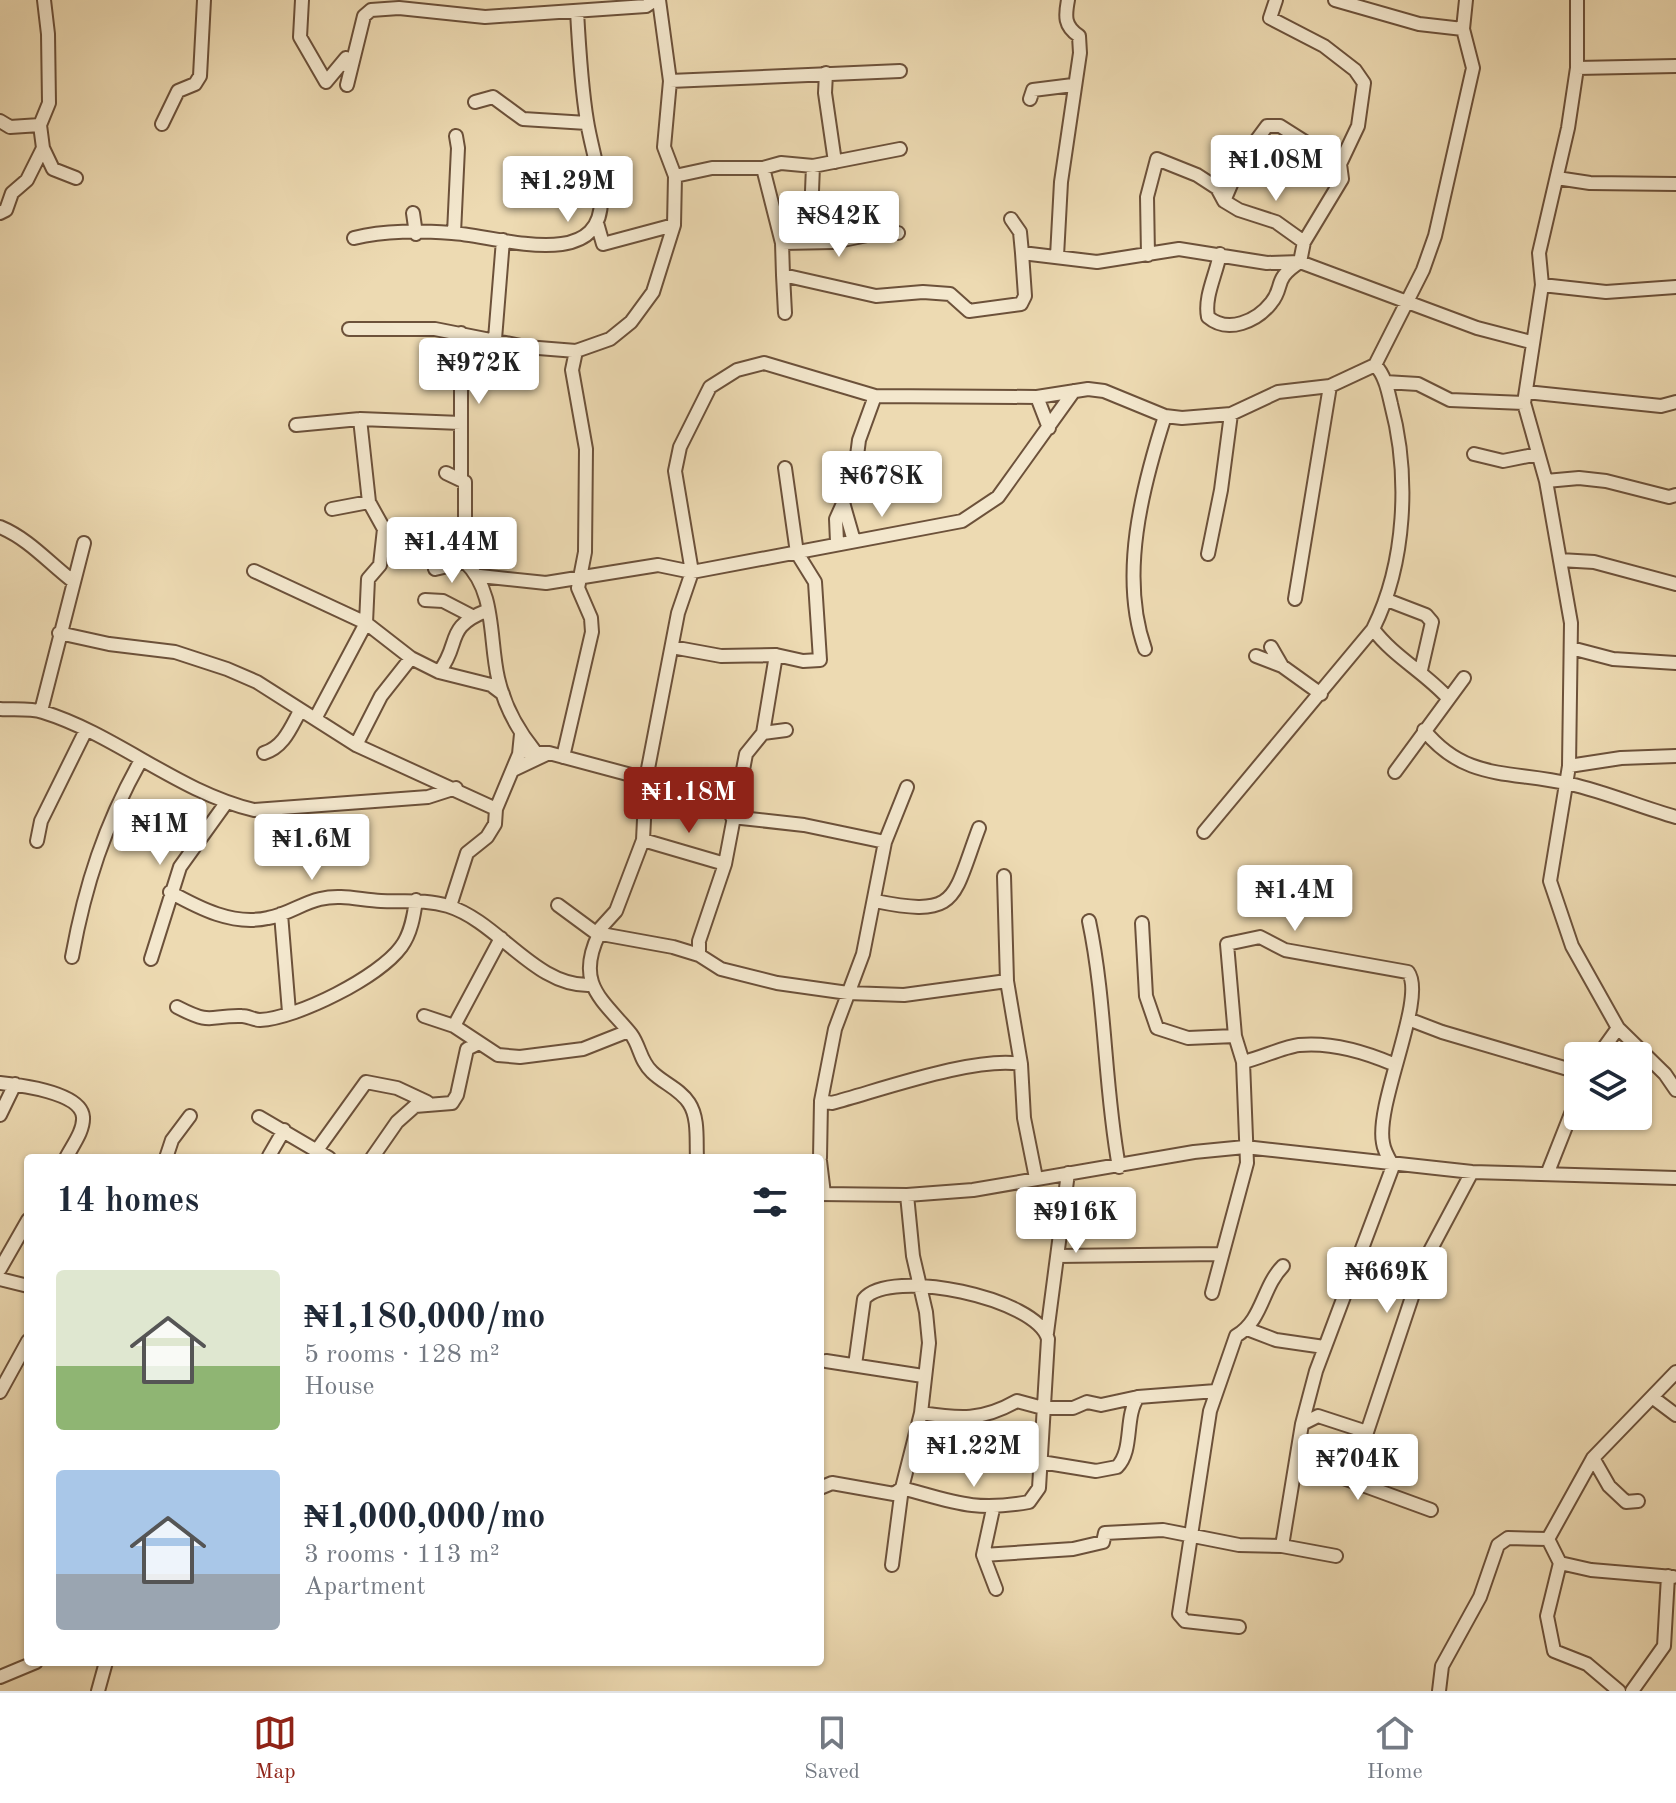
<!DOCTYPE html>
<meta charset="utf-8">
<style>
body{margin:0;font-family:"Old Standard TT",serif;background:#f6f6f7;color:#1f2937;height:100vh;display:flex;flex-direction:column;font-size:30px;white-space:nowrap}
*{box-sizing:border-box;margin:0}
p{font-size:26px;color:#747a83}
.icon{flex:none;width:44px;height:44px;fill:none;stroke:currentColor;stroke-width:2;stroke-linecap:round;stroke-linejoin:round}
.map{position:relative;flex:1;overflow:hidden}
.panel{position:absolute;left:24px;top:1154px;width:800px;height:512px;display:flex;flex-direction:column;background:#fff;border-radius:8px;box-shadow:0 2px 6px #0004}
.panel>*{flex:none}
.fabs{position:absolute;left:1564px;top:1042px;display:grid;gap:16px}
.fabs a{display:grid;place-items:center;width:88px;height:88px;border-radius:8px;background:#fff;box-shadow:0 2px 6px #0004;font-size:40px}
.price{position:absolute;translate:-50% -68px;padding:0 18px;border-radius:8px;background:#fff;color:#222;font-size:26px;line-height:52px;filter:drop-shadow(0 2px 4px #0008)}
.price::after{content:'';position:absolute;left:50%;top:48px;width:24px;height:18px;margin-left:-12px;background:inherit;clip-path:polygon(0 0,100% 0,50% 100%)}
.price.selected{background:#8f2418;color:#fff}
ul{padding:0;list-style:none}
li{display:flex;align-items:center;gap:24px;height:200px;padding:0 32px}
li span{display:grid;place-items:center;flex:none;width:224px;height:160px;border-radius:8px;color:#555}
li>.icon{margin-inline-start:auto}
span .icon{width:96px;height:96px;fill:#fffc;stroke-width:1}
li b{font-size:34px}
h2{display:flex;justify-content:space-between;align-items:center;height:96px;padding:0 32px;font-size:34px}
.tabs{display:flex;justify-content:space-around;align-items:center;height:112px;border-top:2px solid #e0e1e3;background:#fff;font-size:22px;color:#747a83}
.tabs a{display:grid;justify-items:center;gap:4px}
.tabs .selected{color:#8f2418}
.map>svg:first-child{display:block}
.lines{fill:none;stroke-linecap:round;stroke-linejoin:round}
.minor-casing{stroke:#6c513a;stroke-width:16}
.minor{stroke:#f3e7cd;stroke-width:12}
</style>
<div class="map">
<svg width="1676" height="1691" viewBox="0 0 1676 1691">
<rect width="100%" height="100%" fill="#eddab2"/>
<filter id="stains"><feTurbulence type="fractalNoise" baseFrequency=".0025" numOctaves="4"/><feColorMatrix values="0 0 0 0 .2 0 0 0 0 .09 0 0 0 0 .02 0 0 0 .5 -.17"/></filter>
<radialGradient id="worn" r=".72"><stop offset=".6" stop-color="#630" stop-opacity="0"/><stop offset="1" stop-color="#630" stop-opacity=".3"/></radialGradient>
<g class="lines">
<defs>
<path id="minor" d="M44,0L48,34L49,103L40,125L43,148L53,169L76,178
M302,0L300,37L326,82L346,58L347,66
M1335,0L1419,24L1463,29
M1577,0V68L1568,128L1539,253L1542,285L1524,403L1546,481L1571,623L1569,766L1550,881L1572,946L1618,1028L1665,1074L1676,1090
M1577,68L1676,66
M826,73L825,93L835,162
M670,81L900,71
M347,85L364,16L371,10L399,8L485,17L646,6L655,0
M1030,99L1033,90L1073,85
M475,102L493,97L523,119L587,123
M0,121L10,127L40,125
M162,124L178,91L195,84L200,76L204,0
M763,168L782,243L783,275
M675,176L712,168H763L781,163L813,166L900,149
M1557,178L1590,183L1676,184
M1224,201L1241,161L1267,126H1280L1340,164
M0,213L6,210L12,193L27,180L43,148
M413,213L416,234
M1011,219L1020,232L1022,253
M597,223L603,244L674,225
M454,233L458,148L456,136
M354,238C385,230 420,231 452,233C494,235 601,274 601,200C601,174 591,147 587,121C581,85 579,48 577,11
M810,241L813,166
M782,243L833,242L887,231L898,233
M1220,254C1216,275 1204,297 1208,317C1228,334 1257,321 1271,303C1285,286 1272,280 1300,262L1304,242L1342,179L1340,164L1358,126L1364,83L1355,70L1324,46L1270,18L1276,0
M1148,255L1147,197L1157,159L1197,175L1217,188L1224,201L1239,210L1276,222L1304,242
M1057,256L1061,182L1080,53L1079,36C1064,26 1065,16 1068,0
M1542,285L1606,292L1676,287
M785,313L783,275L876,296L923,292L950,294L969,311L1021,304L1025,296L1022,253L1097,262L1179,249L1267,263L1300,262L1477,328L1531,342
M349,329H435L526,347L576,351L610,339L631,322L653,292L674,225L675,176L664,147L670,81L659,0
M461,333V478
M495,339L503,240
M1385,382L1418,384L1450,400L1524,403
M1526,392L1661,406L1676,402
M1037,397L1049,428
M360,419L369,502L384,529L465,562V482L446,473
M296,425L360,419L461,423
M1474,454L1503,461L1538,454
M1546,481L1579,478L1606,481L1669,497L1676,495
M844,506L854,541
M332,509L369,502
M0,527C29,539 49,563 74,582
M837,542L836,519L854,479L859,440L875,396
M1208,554L1221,490L1231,414
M1560,560L1594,562L1676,584
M435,569L465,562C496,591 489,639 498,678C504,704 517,729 534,750
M254,571L366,623L411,658L439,672L491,685L503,694
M480,576L546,583L658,565L692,572L962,521L998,497L1074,391
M1295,599L1330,386
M425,600L443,601L472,616
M1387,600L1426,615L1432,622L1421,670
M1373,629C1393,656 1424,672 1447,697
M59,633L109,644L175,652L227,669L257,682L356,745L496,809
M672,647L721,656L776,655L803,661L820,660L815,582L797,553L785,468
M1271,647L1282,666
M1571,648L1613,659L1676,663
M1145,649C1119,576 1142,488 1165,416
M1256,656L1282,666L1321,694
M439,672C462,642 443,628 488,610
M0,709C13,710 30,708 43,712C117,735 178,792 254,810L428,797L456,788
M41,711L84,543
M315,719L366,623L368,579L380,565L384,529
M1424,730C1466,782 1512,770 1570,784C1606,792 1640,807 1676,817
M763,733L776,655
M356,745L381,696L411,658
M526,752L549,753L646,779
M264,753C284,747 291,727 300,711
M563,757L592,632L591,618L578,588L585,552L586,449L572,370L576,351
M1569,766L1621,758L1676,756
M513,770L549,753
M1395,772L1464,678
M732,817L804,825L885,842
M1204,832L1373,629C1406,563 1410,475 1391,404C1388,391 1385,375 1375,365
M643,840L725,864
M37,841L41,821L85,732
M1004,876L1007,981L1021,1064L1024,1118L1036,1178
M170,892C199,908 233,926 268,918C287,915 302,903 320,899C341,894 360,900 381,901C404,902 426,899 448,906C499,922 535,987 590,985
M875,901C959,918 952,900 979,828
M558,905L596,933L673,947L699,955L721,969L777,983L848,993L904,995L1007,981
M450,906L467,853L487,837L495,824L496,809L519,754L521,734
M281,914L289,1012
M1089,921C1106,1002 1104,1085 1119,1167
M1142,923L1146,996L1157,1028L1188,1038L1235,1036
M699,955V941L725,864L746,754L763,733L786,730
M72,957C85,885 105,824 141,760
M151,959L180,867L226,803
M177,1007C214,1026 208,1015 242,1016C248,1016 254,1020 260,1020C298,1018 379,977 401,947C411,934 414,915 416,900
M424,1016L454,1026L498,1055L520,1057L583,1049L626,1032
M1408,1019L1442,1032L1578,1072
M454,1026L501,938
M1598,1056L1618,1028
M1243,1062C1261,1058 1283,1047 1299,1045C1330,1042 1365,1052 1393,1064
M0,1083C19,1085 81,1092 83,1117C84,1131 72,1146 66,1158
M821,1101L832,1103C881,1090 975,1056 1021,1064
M0,1115L15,1084
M259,1117L329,1158
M317,1150L366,1082L397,1088L427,1102
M269,1156L284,1130
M166,1158L172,1140L190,1116
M372,1158L397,1122L415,1106L452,1103L457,1095L467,1049L477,1044
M697,1158C696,1141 699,1118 689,1103C680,1089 663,1083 652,1072C640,1061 640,1046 631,1034C602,999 575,984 599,934L596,933L616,911L643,840L646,779L678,613L692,572L675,471L680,447L710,387L737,370L764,363L875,396L1037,397L1088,389L1104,391L1165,416L1182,418L1231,414L1278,392L1330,386L1375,365L1423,270L1435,236L1473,68L1463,29L1466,0
M820,1158L821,1101L835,1029L863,954L885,842L907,787
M820,1161L824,1194
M1548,1172L1578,1096
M820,1194L907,1195L973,1190L1194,1152L1245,1147L1472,1172L1676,1178
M1057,1256L1221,1254
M0,1269L28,1220
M0,1279L28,1286
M1247,1329L1276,1340L1324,1347
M1047,1333L1068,1173
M826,1361L923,1376
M0,1392L28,1341
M1652,1397L1676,1415
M921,1413C960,1419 982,1421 1017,1401L1043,1408H1073L1087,1402L1101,1405L1138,1397L1216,1391
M1302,1424L1318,1416L1367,1432L1423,1264L1472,1172
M1593,1458L1609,1486L1626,1502L1638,1501
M1297,1461L1431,1510
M1041,1462L1096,1471L1117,1467C1134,1450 1124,1417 1138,1397
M820,1488L832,1483L894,1494L902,1488C954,1502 974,1512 1029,1502L1039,1488L1048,1339C1037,1298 890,1267 864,1299L855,1365
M993,1509L983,1555L996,1589
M1548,1539L1593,1458L1676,1372
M1548,1539L1560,1563L1547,1616L1554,1651L1587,1664L1619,1691
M1282,1546L1336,1556
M983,1555L1073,1549L1103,1542L1105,1533L1163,1530L1239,1545L1282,1546L1302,1424L1316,1371L1393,1166C1389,1159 1384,1151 1383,1143C1375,1103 1427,997 1408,972L1285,950L1260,937L1227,944L1235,1036L1243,1062L1247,1163L1212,1293
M1560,1563L1591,1570L1673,1577
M892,1565L902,1488L921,1413L929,1343L926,1312L913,1256L907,1195
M1239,1627L1185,1621L1179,1614L1210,1411L1236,1336C1263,1320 1262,1287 1283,1266
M0,1677L36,1662
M98,1691L106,1662
M1439,1691L1442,1666L1480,1597L1498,1545L1508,1538L1548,1539
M1632,1691L1664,1646L1668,1576"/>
</defs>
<use href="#minor" class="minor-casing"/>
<use href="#minor" class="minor"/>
</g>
<rect width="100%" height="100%" filter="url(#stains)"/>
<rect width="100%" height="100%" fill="url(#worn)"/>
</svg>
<div class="fabs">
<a><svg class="icon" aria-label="layers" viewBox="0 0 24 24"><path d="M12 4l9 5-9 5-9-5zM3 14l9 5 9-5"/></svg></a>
</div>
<b class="price" style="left:1276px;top:203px">₦1.08M</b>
<b class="price" style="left:568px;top:224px">₦1.29M</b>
<b class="price" style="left:839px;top:259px">₦842K</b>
<b class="price" style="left:479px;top:406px">₦972K</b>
<b class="price" style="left:882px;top:519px">₦678K</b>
<b class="price" style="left:452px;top:585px">₦1.44M</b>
<b class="price selected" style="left:689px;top:835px">₦1.18M</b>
<b class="price" style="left:160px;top:867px">₦1M</b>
<b class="price" style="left:312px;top:882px">₦1.6M</b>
<b class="price" style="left:1295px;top:933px">₦1.4M</b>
<b class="price" style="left:1076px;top:1255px">₦916K</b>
<b class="price" style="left:1387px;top:1315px">₦669K</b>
<b class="price" style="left:974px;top:1489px">₦1.22M</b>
<b class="price" style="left:1358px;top:1502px">₦704K</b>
<section class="panel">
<h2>14 homes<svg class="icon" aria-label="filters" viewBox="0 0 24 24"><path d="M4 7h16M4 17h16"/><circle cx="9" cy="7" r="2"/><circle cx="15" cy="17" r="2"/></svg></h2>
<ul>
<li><span style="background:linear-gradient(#dfe7d0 60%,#8fb573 0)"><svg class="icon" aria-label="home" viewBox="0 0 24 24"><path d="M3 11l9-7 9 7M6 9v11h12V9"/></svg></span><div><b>₦1,180,000/mo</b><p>5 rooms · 128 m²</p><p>House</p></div></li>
<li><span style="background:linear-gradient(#a9c7e8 65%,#9aa5b1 0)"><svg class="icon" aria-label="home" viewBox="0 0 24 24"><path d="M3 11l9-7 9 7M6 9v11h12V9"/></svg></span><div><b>₦1,000,000/mo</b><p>3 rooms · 113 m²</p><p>Apartment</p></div></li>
</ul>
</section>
</div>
<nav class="tabs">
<a class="selected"><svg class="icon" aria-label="map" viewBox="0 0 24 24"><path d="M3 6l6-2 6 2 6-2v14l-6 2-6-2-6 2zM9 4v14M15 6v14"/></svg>Map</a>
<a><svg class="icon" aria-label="saved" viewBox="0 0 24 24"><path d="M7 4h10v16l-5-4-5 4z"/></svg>Saved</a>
<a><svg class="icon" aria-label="home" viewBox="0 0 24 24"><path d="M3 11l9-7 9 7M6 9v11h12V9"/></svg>Home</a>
</nav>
